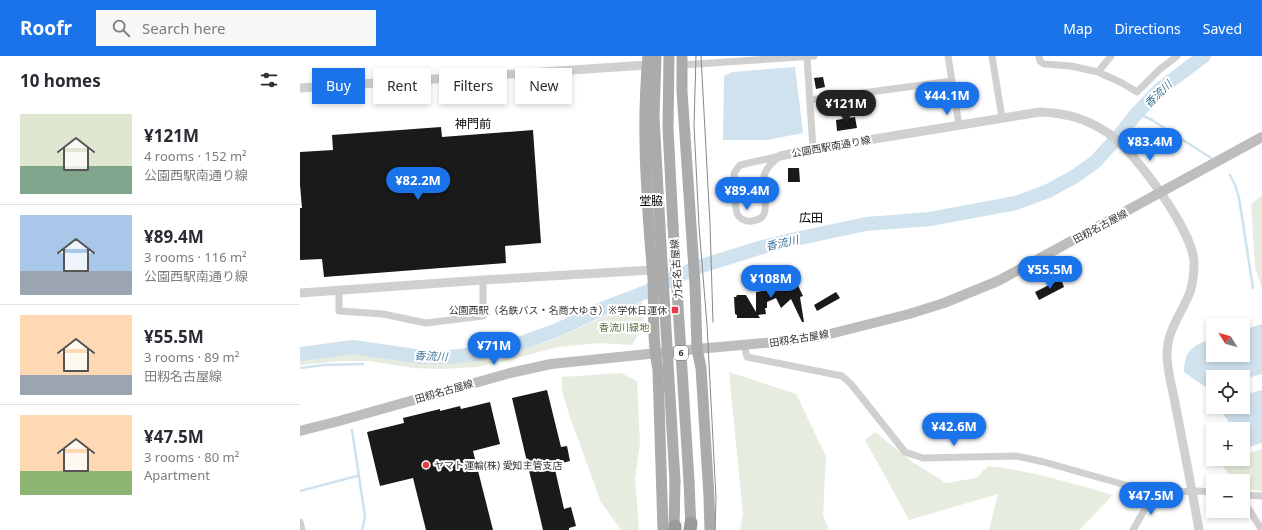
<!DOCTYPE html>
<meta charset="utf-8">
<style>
body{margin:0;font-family:"Noto Sans","Noto Sans JP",sans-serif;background:#f7f7f7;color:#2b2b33;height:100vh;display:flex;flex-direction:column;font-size:15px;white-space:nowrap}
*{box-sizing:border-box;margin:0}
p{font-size:13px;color:#7c7c81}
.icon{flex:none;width:22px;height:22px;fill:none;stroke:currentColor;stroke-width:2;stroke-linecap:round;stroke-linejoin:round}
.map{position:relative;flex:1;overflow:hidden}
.details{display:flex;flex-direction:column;background:#fff;width:300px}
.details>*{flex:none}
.guide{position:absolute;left:12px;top:12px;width:380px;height:36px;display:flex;gap:8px}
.needle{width:26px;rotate:307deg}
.controls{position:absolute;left:906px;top:262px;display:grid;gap:8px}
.controls a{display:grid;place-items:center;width:44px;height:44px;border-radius:0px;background:#fff;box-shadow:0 2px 6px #0003;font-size:20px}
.price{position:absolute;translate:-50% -34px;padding:0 9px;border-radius:14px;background:#1a73e8;color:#fff;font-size:13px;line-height:26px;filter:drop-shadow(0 1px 2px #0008)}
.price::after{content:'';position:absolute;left:50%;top:24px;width:12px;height:9px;margin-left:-6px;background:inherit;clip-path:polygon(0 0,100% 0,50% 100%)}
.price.selected{background:#222;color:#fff}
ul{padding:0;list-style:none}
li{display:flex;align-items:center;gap:12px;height:100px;padding:0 20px}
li+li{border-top:1px solid #e1e1e2}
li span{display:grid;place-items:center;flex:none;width:112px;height:80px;border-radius:0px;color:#555}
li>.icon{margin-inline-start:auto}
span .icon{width:48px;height:48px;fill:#fffc;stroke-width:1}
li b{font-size:17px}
h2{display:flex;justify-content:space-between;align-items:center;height:48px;padding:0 20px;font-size:17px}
.pill{padding:0 14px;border-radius:0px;background:#fff;box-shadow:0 2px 6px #0003;font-size:14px;line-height:36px}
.pill.selected{background:#1a73e8;color:#fff}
header{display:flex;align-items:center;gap:24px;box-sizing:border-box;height:56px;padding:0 20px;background:#1a73e8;color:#fff}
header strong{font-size:19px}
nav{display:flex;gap:22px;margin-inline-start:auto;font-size:14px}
.search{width:280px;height:36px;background:#f7f7f7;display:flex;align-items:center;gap:10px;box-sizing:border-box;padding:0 14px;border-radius:0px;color:#7c7c81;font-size:15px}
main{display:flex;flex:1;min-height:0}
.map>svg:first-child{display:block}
.green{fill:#e6ecdf}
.water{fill:#cfe2ee}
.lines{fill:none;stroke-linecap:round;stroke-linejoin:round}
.stream{stroke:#cfe2ee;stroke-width:2.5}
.river{stroke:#cfe2ee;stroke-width:14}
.building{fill:#1a1a1a}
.minor{stroke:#d0d0d0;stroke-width:7}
.tertiary{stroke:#d0d0d0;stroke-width:9}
.secondary{stroke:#bdbdbd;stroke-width:10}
.primary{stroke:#ababab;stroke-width:11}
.motorway{stroke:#9a9a9a;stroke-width:13}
.tram{stroke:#888;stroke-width:1}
.primary-bridge{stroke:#ababab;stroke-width:11}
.poi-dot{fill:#e63946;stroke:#fff;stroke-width:1.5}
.labels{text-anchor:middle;stroke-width:4;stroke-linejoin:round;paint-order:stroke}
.shield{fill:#fff;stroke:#707070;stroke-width:1}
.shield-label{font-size:9px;font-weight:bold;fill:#333}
.street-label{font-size:10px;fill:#333;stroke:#fff}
.poi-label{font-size:10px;fill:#333;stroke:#fff;text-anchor:end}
.park-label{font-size:10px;fill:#56703f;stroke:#fff}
.water-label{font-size:11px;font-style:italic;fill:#3f7597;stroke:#fff}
.quarter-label{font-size:12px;fill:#000;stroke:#fff}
</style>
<header>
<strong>Roofr</strong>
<div class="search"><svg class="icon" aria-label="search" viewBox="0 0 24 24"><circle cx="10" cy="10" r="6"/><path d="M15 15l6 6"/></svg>Search here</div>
<nav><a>Map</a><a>Directions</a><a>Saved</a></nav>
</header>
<main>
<section class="details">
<h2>10 homes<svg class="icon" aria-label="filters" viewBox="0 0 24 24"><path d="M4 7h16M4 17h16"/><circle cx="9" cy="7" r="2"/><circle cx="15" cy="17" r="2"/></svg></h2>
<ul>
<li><span style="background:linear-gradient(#dfe7d0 65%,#7fa58c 0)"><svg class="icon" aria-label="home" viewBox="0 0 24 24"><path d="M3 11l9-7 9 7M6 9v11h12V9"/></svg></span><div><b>¥121M</b><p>4 rooms · 152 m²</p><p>公園西駅南通り線</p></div></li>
<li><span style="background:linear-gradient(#a9c7e8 70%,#9aa5b1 0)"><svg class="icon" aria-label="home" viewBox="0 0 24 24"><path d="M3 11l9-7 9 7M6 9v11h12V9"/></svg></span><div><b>¥89.4M</b><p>3 rooms · 116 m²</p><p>公園西駅南通り線</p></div></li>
<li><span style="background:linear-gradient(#ffd9b3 75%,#9aa5b1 0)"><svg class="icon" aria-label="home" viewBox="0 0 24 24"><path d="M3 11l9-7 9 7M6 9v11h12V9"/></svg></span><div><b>¥55.5M</b><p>3 rooms · 89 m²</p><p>田籾名古屋線</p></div></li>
<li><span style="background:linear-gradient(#ffd9b3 70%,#8fb573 0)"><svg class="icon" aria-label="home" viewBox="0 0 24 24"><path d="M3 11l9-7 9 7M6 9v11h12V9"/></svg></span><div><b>¥47.5M</b><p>3 rooms · 80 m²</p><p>Apartment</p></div></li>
</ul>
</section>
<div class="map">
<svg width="962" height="474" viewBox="0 0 962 474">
<rect width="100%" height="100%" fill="#fff"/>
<path class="green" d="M962,139V232L955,211L951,148Z
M342,243L344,270L332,289L300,287L258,291L205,305L177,311L141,313L113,312L69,305H40L0,309V302L40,297L70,298L141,307L203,299L255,283Z
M429,316L496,338L526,400L523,460L529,474H440L443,458Z
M321,317L337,325L340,387L335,423L339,474H321L301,446L271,364L262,335V321Z
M575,376L614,407L646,427L676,422L688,410C731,415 772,427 813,439L779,474H689L698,438L609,464L565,384Z
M962,393V435L943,433V425H933L918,403H943V394L945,398Z"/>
<path class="water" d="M495,11L503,77L467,84H423L424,20L432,16Z
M962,268V318L943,323V321H913V332L908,333L884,316C884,294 894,288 913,283V299H943V274Z
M962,334V387L945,392L943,388V373H933L919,351H943V339Z"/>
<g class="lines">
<path class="stream" d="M837,57L852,64L911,102
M930,119L935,129L939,142L953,232
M0,312L23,309L63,308
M52,374L65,461L62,474
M0,435L57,420"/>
<path class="river" d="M0,298L53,291L122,301H151L183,297L221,287L257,274L304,252L346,236L395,212L459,192L491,184L566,168L630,163L716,147L748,135L774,121L795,106L817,82L837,57L860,33L904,0"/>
</g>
<path class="building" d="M523,21L525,31L516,33L514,22Z
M555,61L557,72L537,75L536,64Z
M141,71L142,81L233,74L241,187L205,190L206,207L24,221L22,203L0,204V152H2L0,129V96L33,94L32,79Z
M488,112H499L500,126H488Z
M492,217L503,240L500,241L504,266H502L491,243L481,252L476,242L467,246V252H465L466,258L458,259L460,262H437V259L435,258L434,241H436L437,239H446L456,256V236L477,233L474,226Z
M761,223L764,231L739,244L735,236Z
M536,236L540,242L517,255L514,249Z
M247,334L261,391L267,390L270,405L254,409L264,453L271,451L276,470L269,472V474H243L212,342Z
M190,346L200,388L173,395L193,474H126L113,422L80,430L67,376L104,367L103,362L140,353V355L160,350L161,353Z"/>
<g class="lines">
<path class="minor" d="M648,0L659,69
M692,0L702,62
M739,0L740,5L744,8L771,10L798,16L822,27L837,36L859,14L877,0
M507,1L513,93
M382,9L514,0
M798,16L811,0
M510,44L652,25
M480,100C459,117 463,121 465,146C465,150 466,154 464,158C462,163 457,164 452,165C446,166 439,163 437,157C434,147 435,128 434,117L440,109Z
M39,235V255L83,258L126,267L183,260V224
M444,289L447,301L542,320L551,328L605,396L623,402L716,400L744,406L854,437L898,435L913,436
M943,439L962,440
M943,444L962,474
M0,466L2,474
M833,474L854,437"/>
<path class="tertiary" d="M0,32L347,9
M480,100L513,93L740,56C766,57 785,62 808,77C834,94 893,175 894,206C894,216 893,227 890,236C882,257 867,274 867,298C867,316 873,334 876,352C884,393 892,433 899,474
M0,237L183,224L352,214"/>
<path class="secondary" d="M0,375L39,365L210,317L251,308L397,293L476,286L522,280L609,258L644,247L698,225L962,81"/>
<path class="primary" d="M348,0C344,45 344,92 347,137C348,166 351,194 353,223C354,253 352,284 358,314L363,474
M356,0L354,61L360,171
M369,0L368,72L373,170
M382,0V35L395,229L397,293L401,312L409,441L410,474
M389,425L391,474
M374,474L375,425"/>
<path class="motorway" d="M375,470V474
M390,474L391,467"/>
<path class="tram" d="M396,0L394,69L399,170L407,269L416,442L415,474
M401,0L410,168L413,266"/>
<path class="primary-bridge" d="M373,170L389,425
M360,171L375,425"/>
</g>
<g class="poi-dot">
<rect x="371" y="250" width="8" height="8" rx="2"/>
<circle cx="126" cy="409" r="4"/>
</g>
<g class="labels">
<rect class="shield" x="374" y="290" width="14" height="14" rx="3"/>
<g class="shield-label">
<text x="381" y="300">6</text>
</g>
<g class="street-label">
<text transform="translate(531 90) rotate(-10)" y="4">公園西駅南通り線</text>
<text transform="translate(800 170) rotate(-28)" y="4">田籾名古屋線</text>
<text transform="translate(376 213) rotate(-94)" y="4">力石名古屋線</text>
<text transform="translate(499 282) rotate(-9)" y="4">田籾名古屋線</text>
<text transform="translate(144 335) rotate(-16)" y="4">田籾名古屋線</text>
</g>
<g class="poi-label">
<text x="367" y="258">公園西駅（名鉄バス・名商大ゆき）※学休日運休</text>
<text x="134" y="413" text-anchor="start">ヤマト運輸(株) 愛知主管支店</text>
</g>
<g class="park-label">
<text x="324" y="275">香流川緑地</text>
</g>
<g class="water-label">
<text transform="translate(858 38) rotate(-44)" y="4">香流川</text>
<text transform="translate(482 187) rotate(-13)" y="4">香流川</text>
<text transform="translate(131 300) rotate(3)" y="4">香流川</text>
</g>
<g class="quarter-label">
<text x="173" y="72">神門前</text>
<text x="351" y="149">堂脇</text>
<text x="511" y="166">広田</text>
</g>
</g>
</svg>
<div class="controls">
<a><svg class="needle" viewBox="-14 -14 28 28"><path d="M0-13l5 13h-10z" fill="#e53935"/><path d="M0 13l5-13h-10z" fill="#7c7c81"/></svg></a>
<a><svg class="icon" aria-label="locate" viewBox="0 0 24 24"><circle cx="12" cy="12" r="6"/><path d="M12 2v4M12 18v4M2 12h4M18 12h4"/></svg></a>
<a>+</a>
<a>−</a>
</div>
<b class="price" style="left:647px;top:60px">¥44.1M</b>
<b class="price selected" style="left:546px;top:68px">¥121M</b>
<b class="price" style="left:850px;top:106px">¥83.4M</b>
<b class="price" style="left:118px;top:145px">¥82.2M</b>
<b class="price" style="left:447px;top:155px">¥89.4M</b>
<b class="price" style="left:750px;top:234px">¥55.5M</b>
<b class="price" style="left:471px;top:243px">¥108M</b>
<b class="price" style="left:194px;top:310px">¥71M</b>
<b class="price" style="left:654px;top:391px">¥42.6M</b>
<b class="price" style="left:851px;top:460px">¥47.5M</b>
<div class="guide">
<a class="pill selected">Buy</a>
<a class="pill">Rent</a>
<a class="pill">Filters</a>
<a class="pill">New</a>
</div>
</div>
</main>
